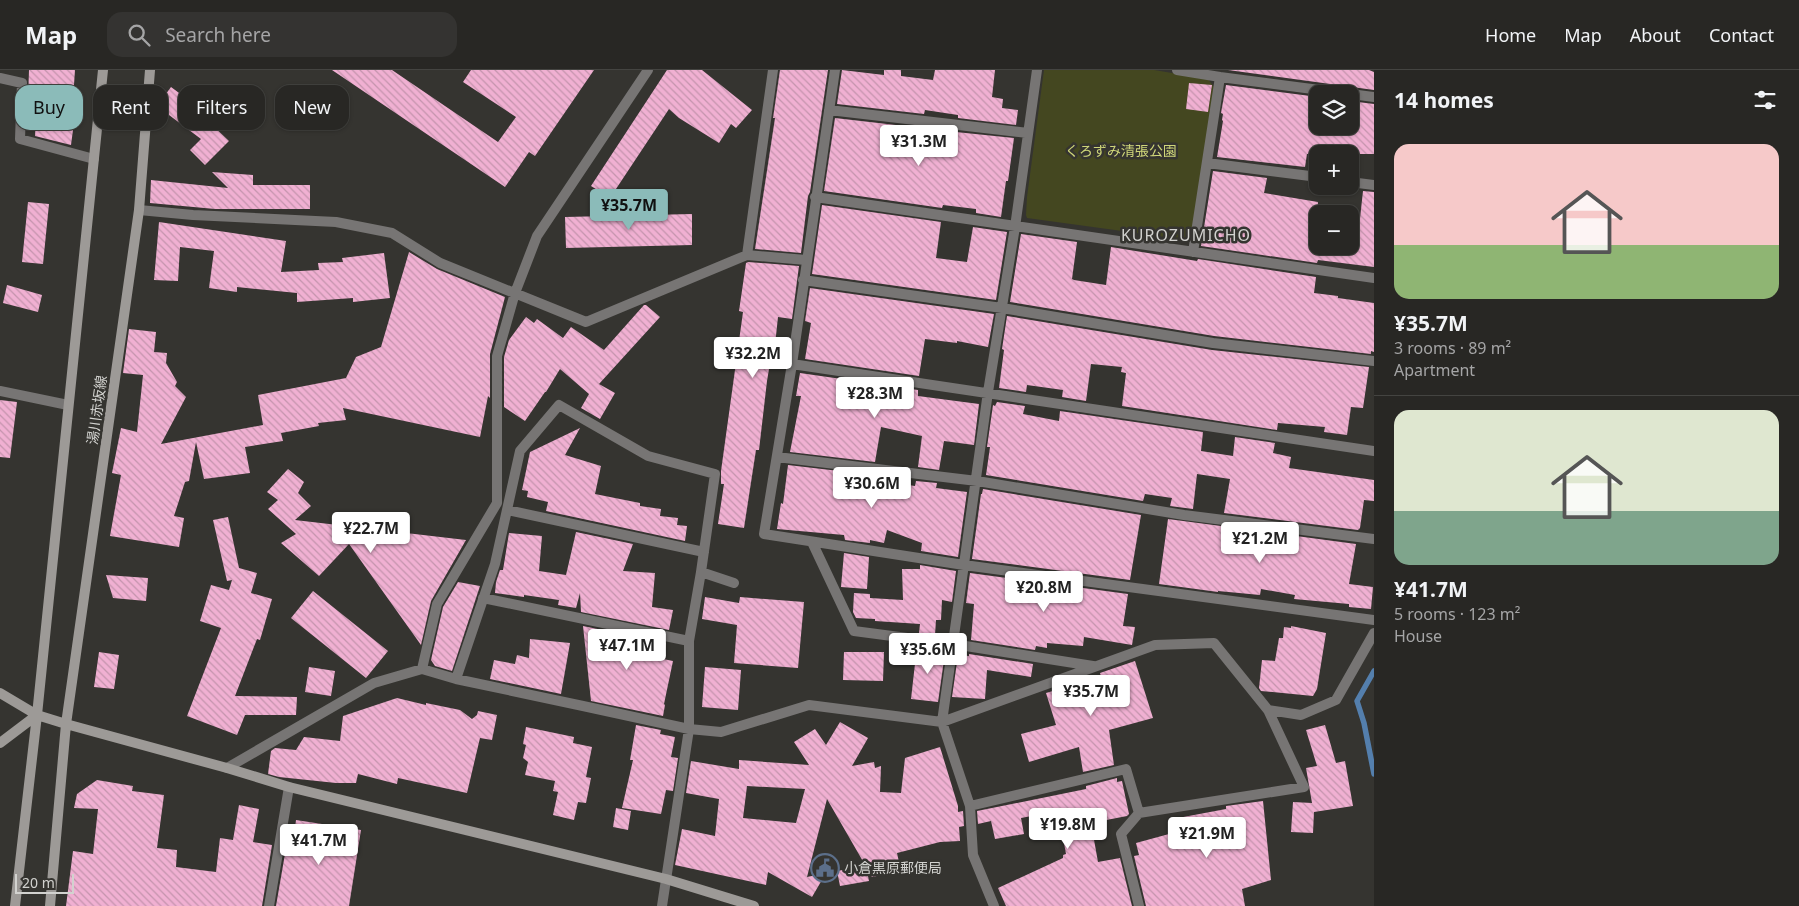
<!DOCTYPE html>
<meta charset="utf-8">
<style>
body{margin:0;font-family:"Noto Sans","Noto Sans JP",sans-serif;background:#343331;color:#f1f3f6;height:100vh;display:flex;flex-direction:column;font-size:19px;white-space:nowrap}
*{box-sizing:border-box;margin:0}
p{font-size:16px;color:#a5a5a6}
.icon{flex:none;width:28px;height:28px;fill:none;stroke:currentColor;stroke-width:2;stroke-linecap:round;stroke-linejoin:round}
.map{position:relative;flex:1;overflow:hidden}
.drawer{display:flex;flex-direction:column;background:#282724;width:425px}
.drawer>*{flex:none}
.banner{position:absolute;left:15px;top:15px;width:475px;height:45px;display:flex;gap:10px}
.tools{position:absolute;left:1309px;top:15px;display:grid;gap:10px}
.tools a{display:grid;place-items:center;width:50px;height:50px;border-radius:10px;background:#282724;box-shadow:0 1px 4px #0004,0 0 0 1px #444441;font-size:25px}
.scale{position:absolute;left:15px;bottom:12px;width:59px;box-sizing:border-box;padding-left:5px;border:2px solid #d2d2cf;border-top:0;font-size:14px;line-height:18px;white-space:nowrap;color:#d2d2cf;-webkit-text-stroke:4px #353430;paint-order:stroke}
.price{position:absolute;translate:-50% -42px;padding:0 11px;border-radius:5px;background:#fff;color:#222;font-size:16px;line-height:32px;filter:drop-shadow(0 1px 2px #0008)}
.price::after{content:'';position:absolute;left:50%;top:30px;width:15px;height:11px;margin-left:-8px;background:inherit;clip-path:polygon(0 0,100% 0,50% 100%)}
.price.current{background:#8bbbb9;color:#111}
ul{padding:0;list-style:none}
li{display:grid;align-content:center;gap:10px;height:265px;padding:0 20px}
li+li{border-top:1px solid #444441}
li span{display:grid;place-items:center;height:155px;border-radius:15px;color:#555}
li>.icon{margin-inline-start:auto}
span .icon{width:90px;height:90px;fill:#fffc;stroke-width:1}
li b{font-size:21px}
h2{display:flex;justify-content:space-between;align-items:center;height:60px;padding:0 20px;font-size:21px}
.chip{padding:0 18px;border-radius:15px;background:#282724;box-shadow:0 1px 4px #0004,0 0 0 1px #444441;font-size:18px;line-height:45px}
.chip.current{background:#8bbbb9;color:#111}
header{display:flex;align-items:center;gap:30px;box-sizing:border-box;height:70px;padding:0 25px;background:#282724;border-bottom:1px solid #444441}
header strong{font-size:24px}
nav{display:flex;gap:28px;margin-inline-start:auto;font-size:18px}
.search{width:350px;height:45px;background:#343331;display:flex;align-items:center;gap:12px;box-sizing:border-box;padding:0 18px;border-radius:15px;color:#a5a5a6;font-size:19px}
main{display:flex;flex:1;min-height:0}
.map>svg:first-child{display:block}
.green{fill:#444720}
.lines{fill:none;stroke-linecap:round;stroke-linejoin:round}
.stream{stroke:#547fad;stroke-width:5.5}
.building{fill:url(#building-back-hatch);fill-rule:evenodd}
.street{stroke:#777574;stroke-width:10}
.secondary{stroke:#9d9a97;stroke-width:10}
.labels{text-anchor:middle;stroke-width:5;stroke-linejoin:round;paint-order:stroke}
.park-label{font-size:14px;fill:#cfd679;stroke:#353430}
.street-label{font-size:14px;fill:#d2d2cf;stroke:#353430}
.poi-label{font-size:14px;fill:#d2d2cf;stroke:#353430;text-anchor:start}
.quarter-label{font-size:16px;letter-spacing:1px;fill:#d2d2cf;stroke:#353430}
</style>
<header>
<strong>Map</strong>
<div class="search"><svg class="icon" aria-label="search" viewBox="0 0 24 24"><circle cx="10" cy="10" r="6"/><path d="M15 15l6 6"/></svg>Search here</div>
<nav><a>Home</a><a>Map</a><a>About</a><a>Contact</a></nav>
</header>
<main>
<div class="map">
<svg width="1374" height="836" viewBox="0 0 1374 836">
<defs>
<pattern id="building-back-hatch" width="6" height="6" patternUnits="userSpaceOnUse" patternTransform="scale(1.25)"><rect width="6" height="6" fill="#f0b0d2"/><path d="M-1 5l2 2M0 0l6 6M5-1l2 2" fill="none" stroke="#c494ad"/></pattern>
</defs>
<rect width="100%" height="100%" fill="#353430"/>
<path class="green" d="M1044,0H1154L1208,9L1214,17L1192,166L1188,170L1027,148L1026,145L1027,127Z"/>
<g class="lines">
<path class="stream" d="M1374,601L1357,631L1364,653L1374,704"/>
</g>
<path class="building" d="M29,0H75L72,44L75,45L71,75L35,66L37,30L28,29Z
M332,0H392L498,72L516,47L463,12L471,0H594L535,86L529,82L505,117Z
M667,0H702L752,40L736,58L731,54L719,73L679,48L669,39L610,128L591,116Z
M780,0H828L810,122L808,126L801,183L755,179L775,48H773Z
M842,0L884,5V0H901V6L933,10L935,0H995L992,27L1003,29L1002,38L1018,40L1016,55L958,48V45L925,40L924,44L837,34Z
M1228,0H1369L1374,2V20Z
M1189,13L1212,15L1208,42L1186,39Z
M1226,15L1318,27V56H1350V31L1374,34V84H1307L1305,97L1217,87L1223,51L1222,50L1223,44L1221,43Z
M171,17L213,48L210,53L229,71L205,95L190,80L201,69L157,36Z
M835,48L922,58L920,70L954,76L956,62L1014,68L1008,111H1006L1001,147L976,143V139L943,135L942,138L824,121Z
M1213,101L1267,108L1264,123L1318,132V176H1357L1363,121L1374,122V197L1318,190L1317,193L1201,176Z
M212,102L253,105V115H310V139H215L150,133L151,110L228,118Z
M28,132L49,134L43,194L22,192Z
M822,135L941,152L936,188L967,192L973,157L1007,162L996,230L812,204Z
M692,144V175L566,178L565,147Z
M159,152L286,171L281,202L319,200L318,193L343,192L342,188L384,183L390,228L353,232V228L297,232V223L237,217V222L209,218L214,181L180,177L178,211L154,210Z
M1021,164L1077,172L1072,209L1074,210L1106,215L1111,177L1197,191L1198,189L1316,207L1314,223L1338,226V228L1374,233V282L1371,281V284L1214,266L1010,232Z
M409,182L437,199L505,227L490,284V328L488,326L480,367L343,338L346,350L318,353L319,356L281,363L283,371L245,377L250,403L204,409L196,372L189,411L185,412L174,446L184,448L179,477L110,466L121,405L112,403L121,358L137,362L143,305L123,303L129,259L156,262L154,282L167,283L166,293L177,312L175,316L186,327L161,374L263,355L258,325L346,308L356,287L381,277Z
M748,192L799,196L792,249L778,247L775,275H773L767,311L759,380H756L744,458L718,454L724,414H721V401L743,242L739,241L746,193Z
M7,215L42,225L38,242L3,233Z
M810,218L994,244L988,277L957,271V273L925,269L919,306L805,289L811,253L805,251Z
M644,235H646L660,247L599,314L615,323L600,349L581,338L589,324L560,299L546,322H545L525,351L504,337V287L509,270L526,247L534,253L537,249L563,268L571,257L604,280Z
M1007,246L1212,280L1369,297L1363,338L1351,337L1347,365L1324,362L1325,357L1278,353L1277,360L1122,336L1126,303L1121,302L1122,297L1091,294L1086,331L1062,327L1063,320L1027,315L1026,322L999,318L1004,280L1002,279Z
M800,303L918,320V326L979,334L974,375L944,371L939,400L918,397L922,366L881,357L875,392L790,382L801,326H796Z
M0,330L17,332L10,388L0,387Z
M997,332L1025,336L1023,344L1059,351L1060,341L1203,362L1201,381L1233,386L1235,367L1275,373L1273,383L1291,387L1289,398L1374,410V431L1364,430L1360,458L1358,460L1224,443L1230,409L1197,404L1193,439L1170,436L1172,428L1145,424L1143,431L986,405L990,377H987L993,335L995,336Z
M580,358L565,385L601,396L595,424L640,433V436L661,439L660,446L678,448L677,455L687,456L685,471L546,441L548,432L527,427L528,421L522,420L530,382Z
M788,395L873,405V410L915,416L916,411L937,413L936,418L967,422L958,487L921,481L922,473L887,460L884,473L870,470V473L845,470L844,465L777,459L781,433L783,434Z
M288,399L304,412L298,423L311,436L295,450L466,470L431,531L421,575L349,474L319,506L281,473L296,464L268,439L278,430L267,422Z
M983,419L1141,445L1130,510L972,489L981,424H982Z
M228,447L239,498L257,503L251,523L272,529L260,570L257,569L235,626L297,627L296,645H245L237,665L187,646L221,558L200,551L211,515L229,520L232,510L227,511L213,450Z
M1168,449L1356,474L1349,514L1373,517L1371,539L1349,537V534L1294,529L1295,525L1261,519L1260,525L1218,521V522L1159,514Z
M576,462L633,474L623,501L655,503L652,537L673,540L669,560L581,542L580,523L576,538L558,535L559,530L524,525V527L495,523L496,512L500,500H503L509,463L542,466L539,501L566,505Z
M844,483L869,487L867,519L841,517Z
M920,495L956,501L952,532L942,530L941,550H936L935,565L919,563L920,554L875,551V549L856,548L853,542L854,523L870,524V528L903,530L902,499H920Z
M970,503L1128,524L1123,556L1135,557L1132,575L1084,567L1083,576L1047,573V578L1036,576L1035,580L971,570L974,534L966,533Z
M106,505L148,508L146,531L113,528Z
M458,512L480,516L452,601L435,596L431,590L443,537Z
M313,521L388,581L366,608L291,548Z
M705,527L739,533L740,527L804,532L798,598L734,593L737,555L702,549Z
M583,556L666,573L663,589L673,591L664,634L665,635L663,646L591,631Z
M1291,556L1326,563L1317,619L1313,626L1261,621L1259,618L1262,590L1275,591L1279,568H1283L1284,557L1291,558Z
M530,569L570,573L561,624L490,609L494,590L515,594L517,585L529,588Z
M917,576L934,578L933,582L945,583L938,632L911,629Z
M99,582L119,585L114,619L94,617Z
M844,582H884L883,611L843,610Z
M969,584L1033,594L1031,607L987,600L985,629L952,627L958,585L969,586Z
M1135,591L1153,648L1109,660L1114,695L1083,702L1079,677L1029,692L1021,664L1056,655L1046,623L1101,607L1100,603Z
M309,597L335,601L331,626L305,622Z
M705,597L741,600L738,640L702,637Z
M397,628L426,635V633L460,640L472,649L477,645L478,641L497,645L492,670L480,668L467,723L398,708L397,714L358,704L356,713H336L279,707L268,704L271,681L275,678L296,680L304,667L340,671L343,646Z
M840,652L868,668L852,696L874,692L875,698L881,696L880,722L901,723L905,688L940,677L958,736V742L963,741L964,756L959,757L960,771L940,772L897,783L901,801L872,807L827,729L807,807L826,803L812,827L768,802L766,815L675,795L682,759L715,766L719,729L686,723L691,691L739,699V690L809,695L794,672L815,659L826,675ZM747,716L805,719L796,753L743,748Z
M636,655L661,660L660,664L675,667L671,687L678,688L673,721L666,720L661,744L622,738L633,690H630Z
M1325,655L1336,693L1345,691L1353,736L1314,742L1313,763L1291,762L1293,732L1312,733L1306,698L1317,696L1306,660Z
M526,657L574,667L573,673L592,677L586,707L591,708L586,733L578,732L574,750L553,745L558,722L553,721L555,711L525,705L528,692L523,688L526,675L523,674Z
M1117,708V712L1122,711L1129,744L1127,746L1091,753L1098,792L1120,788L1132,836H1006L998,818L1063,788V785L1066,784L1058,741L1021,748L1024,764L995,769L991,751L978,754L977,741L1086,719V716Z
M97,710L133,716L132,721L164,725L157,778L177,780L176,797L216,802L220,768L233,770L239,735L259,739L253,772L272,775L262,836H66L73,781L93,784L98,739L74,738L77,724Z
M1263,731L1271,810L1242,819L1245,836H1146L1134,786L1139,785L1136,773L1180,761L1178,748L1226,739V736Z
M616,738L631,741L628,760L613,757Z
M296,750L361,760L349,836H276L286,778L292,779Z
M866,796L869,811L840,816L837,801Z"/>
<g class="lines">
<path class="street" d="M835,0L792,294L764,464L964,495L1374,550
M1177,0L1220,7L1193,182
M1220,7L1374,27
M0,8L22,13L20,69L94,89
M829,40L1028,63
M1207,93L1318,107
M1350,112L1374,115
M815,127L1374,208
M139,140L193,145L336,152L392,163L440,193L586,252L747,185L806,190
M747,185L773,0
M803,210L1002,238L1213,273L1374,291
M792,294L1374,381
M0,321L68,335
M777,387L977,411L1184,445L1374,469
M507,440L704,482
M812,472L854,561L953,574L1093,596
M483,528L689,571
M422,599L437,534L497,433V286L515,223L537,166L648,0
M456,609L495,494L520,381L559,335L648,386L715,404L701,502
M227,698L374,613L422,599L456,609L583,636L689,659L721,662L809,635L942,652L1155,575L1214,573L1268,640L1301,645L1336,630L1374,563
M970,736L1126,699L1139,743L1304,717L1268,640
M269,836L289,717
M662,836L689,659V571L701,502L734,513
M994,836L973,785L970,736L942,652L988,322L1015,157L1037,0
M1139,836L1121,764L1139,743"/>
<path class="secondary" d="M0,623L37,645L66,654L227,698L289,717L666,809L754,836
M0,673L37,645
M15,836L37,645L103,0
M50,836L66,654L139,140L150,0"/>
</g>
<defs>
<symbol id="civic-ring" viewBox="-11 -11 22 22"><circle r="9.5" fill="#353430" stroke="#5c6f8a" stroke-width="1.5"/><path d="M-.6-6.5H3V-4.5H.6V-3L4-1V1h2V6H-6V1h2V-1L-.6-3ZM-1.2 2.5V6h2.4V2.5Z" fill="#5c6f8a"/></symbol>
</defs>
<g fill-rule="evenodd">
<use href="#civic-ring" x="809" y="782" width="32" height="32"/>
</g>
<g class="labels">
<g class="park-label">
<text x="1121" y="86">くろずみ清張公園</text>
</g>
<g class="street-label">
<text transform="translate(97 340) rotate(-82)" y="5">湯川赤坂線</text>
</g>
<g class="poi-label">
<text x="844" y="803">小倉黒原郵便局</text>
</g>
<g class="quarter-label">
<text x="1186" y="171">KUROZUMICHO</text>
</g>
</g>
</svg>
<div class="tools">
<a><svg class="icon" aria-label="layers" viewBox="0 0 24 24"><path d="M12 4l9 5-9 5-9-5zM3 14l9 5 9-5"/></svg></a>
<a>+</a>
<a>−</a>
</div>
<div class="scale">20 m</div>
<b class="price" style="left:919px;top:97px">¥31.3M</b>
<b class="price current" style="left:629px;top:161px">¥35.7M</b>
<b class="price" style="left:753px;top:309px">¥32.2M</b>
<b class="price" style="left:875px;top:349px">¥28.3M</b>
<b class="price" style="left:872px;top:439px">¥30.6M</b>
<b class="price" style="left:371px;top:484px">¥22.7M</b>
<b class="price" style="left:1260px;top:494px">¥21.2M</b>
<b class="price" style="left:1044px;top:543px">¥20.8M</b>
<b class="price" style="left:627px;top:601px">¥47.1M</b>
<b class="price" style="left:928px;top:605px">¥35.6M</b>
<b class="price" style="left:1091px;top:647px">¥35.7M</b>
<b class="price" style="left:1068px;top:780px">¥19.8M</b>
<b class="price" style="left:1207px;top:789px">¥21.9M</b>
<b class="price" style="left:319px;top:796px">¥41.7M</b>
<div class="banner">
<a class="chip current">Buy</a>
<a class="chip">Rent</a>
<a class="chip">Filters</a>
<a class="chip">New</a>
</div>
</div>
<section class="drawer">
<h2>14 homes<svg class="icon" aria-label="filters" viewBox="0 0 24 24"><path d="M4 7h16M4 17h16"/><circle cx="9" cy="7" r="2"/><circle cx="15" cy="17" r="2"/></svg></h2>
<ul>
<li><span style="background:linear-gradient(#f6c9c9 65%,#8fb573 0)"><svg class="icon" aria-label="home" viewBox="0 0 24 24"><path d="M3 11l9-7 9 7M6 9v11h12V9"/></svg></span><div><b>¥35.7M</b><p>3 rooms · 89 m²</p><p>Apartment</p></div></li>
<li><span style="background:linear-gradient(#dfe7d0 65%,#7fa58c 0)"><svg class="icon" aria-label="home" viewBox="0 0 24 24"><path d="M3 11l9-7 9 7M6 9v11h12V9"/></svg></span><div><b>¥41.7M</b><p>5 rooms · 123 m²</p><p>House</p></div></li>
</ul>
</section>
</main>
